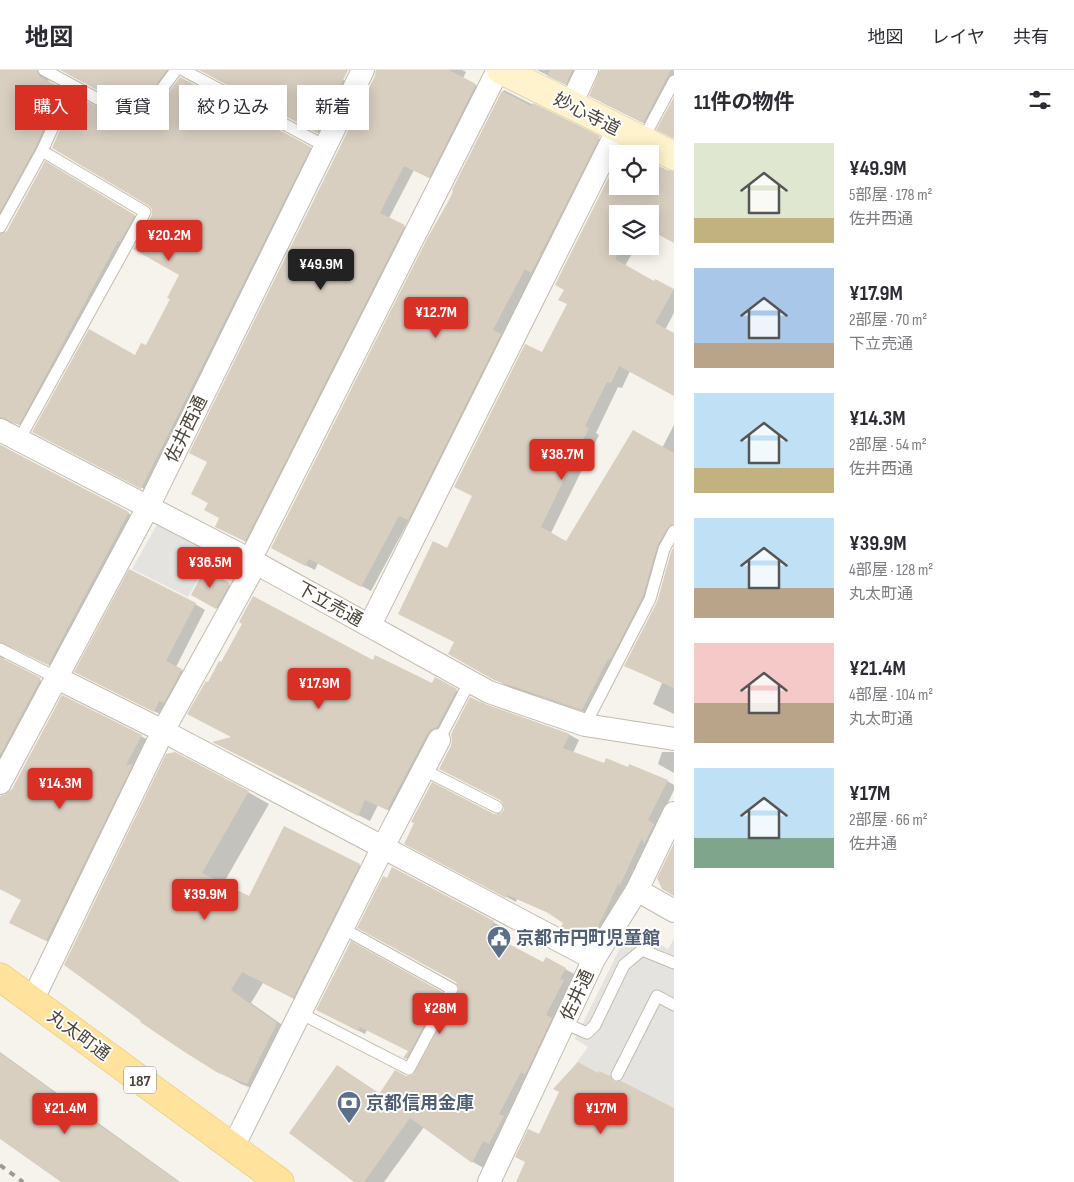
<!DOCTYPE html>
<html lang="ja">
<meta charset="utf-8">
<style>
body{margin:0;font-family:"Sofia Sans Condensed","Noto Sans JP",sans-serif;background:#f2f2f3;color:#2b2b33;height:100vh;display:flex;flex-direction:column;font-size:19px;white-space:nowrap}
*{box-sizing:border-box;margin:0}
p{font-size:16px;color:#7c7c81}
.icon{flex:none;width:28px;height:28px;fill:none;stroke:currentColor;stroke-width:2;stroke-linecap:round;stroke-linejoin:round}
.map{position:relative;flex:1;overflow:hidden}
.side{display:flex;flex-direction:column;background:#fff;width:400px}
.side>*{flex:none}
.guide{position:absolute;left:15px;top:15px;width:475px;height:45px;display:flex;gap:10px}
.buttons{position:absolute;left:609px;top:75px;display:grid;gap:10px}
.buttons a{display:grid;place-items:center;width:50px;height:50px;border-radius:0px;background:#fff;box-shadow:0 2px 12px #0003;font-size:25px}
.price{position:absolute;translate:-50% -42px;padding:0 11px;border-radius:5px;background:#d93025;color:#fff;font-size:16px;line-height:32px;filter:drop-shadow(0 1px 2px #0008)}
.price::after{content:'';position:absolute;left:50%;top:30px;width:15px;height:11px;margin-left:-8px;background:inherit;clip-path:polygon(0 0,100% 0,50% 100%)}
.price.active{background:#222;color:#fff}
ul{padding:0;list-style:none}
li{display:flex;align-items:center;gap:15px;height:125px;padding:0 20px}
li span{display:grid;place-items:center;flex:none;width:140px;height:100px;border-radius:0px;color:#555}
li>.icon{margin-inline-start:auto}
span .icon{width:60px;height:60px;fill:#fffc;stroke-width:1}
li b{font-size:21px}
h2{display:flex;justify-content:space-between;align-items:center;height:60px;padding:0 20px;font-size:21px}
.pill{padding:0 18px;border-radius:0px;background:#fff;box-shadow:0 2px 12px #0003;font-size:18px;line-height:45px}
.pill.active{background:#d93025;color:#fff}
header{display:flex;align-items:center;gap:30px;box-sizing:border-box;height:70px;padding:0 25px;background:#fff;border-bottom:1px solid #e1e1e2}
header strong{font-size:24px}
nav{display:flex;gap:28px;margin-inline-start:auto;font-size:18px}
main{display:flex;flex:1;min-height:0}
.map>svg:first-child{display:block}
.parking{fill:#e5e3e0}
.shadow{fill:#0003}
.building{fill:#d8cfc1}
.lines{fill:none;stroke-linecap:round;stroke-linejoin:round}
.service-casing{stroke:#c2bbae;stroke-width:13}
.minor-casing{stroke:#c2bbae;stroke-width:24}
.secondary-casing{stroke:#d6c79b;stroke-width:29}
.primary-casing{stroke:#e6c16a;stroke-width:29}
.service{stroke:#fff;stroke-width:11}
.minor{stroke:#fff;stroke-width:22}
.secondary{stroke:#fff3cd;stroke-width:28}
.primary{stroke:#ffe39c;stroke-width:28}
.rail{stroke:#9a9a9a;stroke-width:4;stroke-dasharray:6 6;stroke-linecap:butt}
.labels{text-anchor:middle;stroke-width:4;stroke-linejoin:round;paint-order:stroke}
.shield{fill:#fff;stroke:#817c74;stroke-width:1}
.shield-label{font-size:16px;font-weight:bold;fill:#4b4439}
.street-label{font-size:18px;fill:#4b4439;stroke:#fff}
.service-label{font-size:18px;font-weight:bold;fill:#4e5e75;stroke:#fff;text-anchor:start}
</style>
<header>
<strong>地図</strong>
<nav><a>地図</a><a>レイヤ</a><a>共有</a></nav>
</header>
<main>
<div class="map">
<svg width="674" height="1112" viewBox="0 0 674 1112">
<rect width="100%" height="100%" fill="#f6f3ec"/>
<path class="parking" d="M159,451L214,481L188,527L132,499Z
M644,865L668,879L674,869V1112H516L569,1003L588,977L575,969L625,868Z"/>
<path class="shadow" d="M0,0H50L47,6L49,12L72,26L4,160V164L7,162L45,93L145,152L30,360L18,354L10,352L4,355L0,359Z
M62,0H183L147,46Z
M200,0H334L332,4L354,16L328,68Z
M380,0H462L466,2L463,8L484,20L438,112L414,100L389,148L413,162L252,475L225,461L220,448L209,433V392Z
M537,0H587L577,20Z
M601,0H674V21L654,58L601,32Z
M504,20L608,73L534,203L502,265L510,270L417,454L409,450L371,521L318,493L315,500L281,483L455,120L454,119Z
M138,60L310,78L318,83L150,422L42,366L147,277L171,229L181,205L153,145Z
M624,80L632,84H622Z
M650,93L667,101L674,103V172L650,159V144H618V176H636L625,196L654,213L656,211L674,220V243L665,260L674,265V325L630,301L622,318L618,317L596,363L599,365L551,463L567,473L662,378L674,355V471L593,645L507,616L450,584L456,573L448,479L568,234L618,116H650Z
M0,375L139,449L59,600L15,578L10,577L4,581L3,587L6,592L51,616L0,698Z
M674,479V644L653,634L662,613L626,595L658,532Z
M205,501L235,518L222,541L193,525Z
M195,534L205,540L176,597L192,606L164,646L86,607Z
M373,592L433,615L436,609L468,627L449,664L444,666L400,746L378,735L370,751L225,678L233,667Z
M484,636L570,665L579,670L573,683L605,695L667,711L674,715V720L607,862L590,871L572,862L565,853L551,844L517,829L516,832L415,779L501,745L505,740Z
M141,666L153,673L59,877L23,859L22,830L0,819V748Z
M662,682H674V703L658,694Z
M248,722L269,734L223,814L250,827L359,795L380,807L314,939L263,913L251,933L298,966L268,1025L241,1014L219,1002L142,950L66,894Z
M393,799L508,860L502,872L544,894L565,899L580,907L487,1100L473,1092L424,1057L384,1112H356L338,996L380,1024L416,1004L461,919L388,809Z
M351,873L448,927L413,992L405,987L409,981L367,960L365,964L324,943Z
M0,982L180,1112H63L0,1067Z"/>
<path class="building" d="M0,0H37L40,7L62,18L35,78L0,142Z
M60,0H167L136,41Z
M199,0H348L317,63Z
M376,0H449L476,14L429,108L404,96L380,143L405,155L245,471L215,457L219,448L204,440L208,433L191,424L207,392L189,383L375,6Z
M550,0H572L566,15L547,6Z
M600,0H671L643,53L589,26Z
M180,7L311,77L141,419L32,362L89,259L135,285L141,273L146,275L170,229L167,228L179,205L133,179L152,145V139L149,136L52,78L75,25L138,58L144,55Z
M502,21L531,36L533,33L600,66L531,203L525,199L493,260L501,264L408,450L399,446L361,517L309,489L305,496L271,478L428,167L449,130L453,121L452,120Z
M674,27V69L656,60Z
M618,89V116H650V92L667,100L674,101V173L650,160V144H618V176H622L615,189L654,211L655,209L674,219L655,253L674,263V326L619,296L611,313L607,312L585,356L589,358L541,457L566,471L633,360L674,383V454L668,457L657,476L643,526L610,590L608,589L582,640L494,610L448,584L454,572L398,544L433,471L447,478L472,426L454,417L525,274L542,282L567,234L558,230L564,220L555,215Z
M45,91L135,145L120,172L118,171L19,355L0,347V164L7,161Z
M0,375L129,442L48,595L0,572Z
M674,476V618L624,596L657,532L671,482Z
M129,499L196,533L166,591L182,599L164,633L159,631L154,642L74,602Z
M205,499L230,513L216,539L191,525Z
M253,526L373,590L375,585L432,613L435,607L457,619L437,657L432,659L427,664L387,740L365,730L358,746L212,672L231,667L187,644L206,611L208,612L219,591L221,592L242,554L239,552Z
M0,587L41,608L0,685Z
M62,625L142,665L126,695L133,694L46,871L9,853L21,830L0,819V726L6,724L12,719Z
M470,627L485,634L570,664L563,678L604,693L606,688L628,697L629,694L668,710L648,750L654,754L644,774L642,768L620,815L618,814L598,857L580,867L561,857L563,853L545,841L508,825L506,828L404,774L414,753L411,752L432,712L494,744L501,743L504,740L503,733L500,730L439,699L451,676L452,670L451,664Z
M175,682L249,721L202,803L249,826L284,756L360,794L293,928L242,902L231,920L277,953L247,1014L218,1003L183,981L140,952L141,951L64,895L166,684Z
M674,773V826L662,819L657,808Z
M392,797L494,851L488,863L543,892L546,887L566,898L560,909L564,910L546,945L552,948L525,1005L521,1002L499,1044L504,1046L489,1074L483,1071L472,1093L410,1048L364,1112H354L289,1063L337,995L379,1024L395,1000L406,1006L413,1005L459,919L456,912L357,858L383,806L387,808Z
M351,871L442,922L406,989L403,988L408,981L360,957L358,961L316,940Z
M0,983L105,1059L179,1112H61L0,1069Z
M578,992L598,1003L599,1001L610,1006L614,1012L621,1011L674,1038V1112H516L525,1092L515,1087L528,1059L539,1064L559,1022L553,1019Z"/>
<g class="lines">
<defs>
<path id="service" d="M183,0L325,76
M72,15L138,51L176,0
M642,71L674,11
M0,157L42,81L72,15L44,0
M19,370L145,142L42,81
M0,579L57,608
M585,655L650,529L664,479L674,461
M439,670L470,611
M424,700L497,737
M300,943L409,999L452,919L342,858
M564,953L587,963L595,955L624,895L642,880L674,893
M617,1005L657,926L674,935"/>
<path id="minor" d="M570,36L587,0
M0,360L256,493L489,622L585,655L674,669
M250,490L498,0
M370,555L618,59
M57,608L163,661L594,889
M0,713L148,437L363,0
M637,820L674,841
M32,931L163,661L256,493
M233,1077L383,777L439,670
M489,1112L594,889L637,820L674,743"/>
<path id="secondary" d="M501,0L674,86"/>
<path id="primary" d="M0,907L280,1112"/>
</defs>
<use href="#service" class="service-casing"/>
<use href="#minor" class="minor-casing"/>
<use href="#secondary" class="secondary-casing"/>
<use href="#primary" class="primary-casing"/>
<use href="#service" class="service"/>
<use href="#minor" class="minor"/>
<use href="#secondary" class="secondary"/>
<use href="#primary" class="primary"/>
<path class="rail" d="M0,1095L23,1112"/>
</g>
<defs>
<symbol id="civic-pin" viewBox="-11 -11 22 30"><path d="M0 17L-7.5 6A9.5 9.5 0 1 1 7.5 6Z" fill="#5c6f8a" stroke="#fff"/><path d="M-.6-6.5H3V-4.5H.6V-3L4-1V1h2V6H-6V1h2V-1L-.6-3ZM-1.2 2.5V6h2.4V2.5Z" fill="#fff"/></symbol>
<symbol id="bank-pin" viewBox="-11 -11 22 30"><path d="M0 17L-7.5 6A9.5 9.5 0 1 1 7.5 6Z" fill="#5c6f8a" stroke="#fff"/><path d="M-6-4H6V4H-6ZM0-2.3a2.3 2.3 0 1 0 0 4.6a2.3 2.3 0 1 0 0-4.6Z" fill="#fff"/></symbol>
</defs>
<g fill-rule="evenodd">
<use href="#civic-pin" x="485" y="854" width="28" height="38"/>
<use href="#bank-pin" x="335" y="1019" width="28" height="38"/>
</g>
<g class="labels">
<rect class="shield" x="124" y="996.5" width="32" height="27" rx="4"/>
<g class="shield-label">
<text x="140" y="1016">187</text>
</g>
<g class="street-label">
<text transform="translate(587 44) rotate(27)" y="6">妙心寺道</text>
<text transform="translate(186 359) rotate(-64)" y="6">佐井西通</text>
<text transform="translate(330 534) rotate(29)" y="6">下立売通</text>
<text transform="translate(577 925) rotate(-65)" y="6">佐井通</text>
<text transform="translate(79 965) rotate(36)" y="6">丸太町通</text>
</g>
<g class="service-label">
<text x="516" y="874">京都市円町児童館</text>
<text x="366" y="1039">京都信用金庫</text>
</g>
</g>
</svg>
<div class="buttons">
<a><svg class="icon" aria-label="locate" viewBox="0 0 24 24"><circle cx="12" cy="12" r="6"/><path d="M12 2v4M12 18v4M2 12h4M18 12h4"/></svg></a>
<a><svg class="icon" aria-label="layers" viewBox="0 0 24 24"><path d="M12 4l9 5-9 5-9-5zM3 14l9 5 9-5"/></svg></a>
</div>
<b class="price" style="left:169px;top:192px">¥20.2M</b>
<b class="price active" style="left:321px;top:221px">¥49.9M</b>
<b class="price" style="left:436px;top:269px">¥12.7M</b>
<b class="price" style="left:562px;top:411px">¥38.7M</b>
<b class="price" style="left:210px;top:519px">¥36.5M</b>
<b class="price" style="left:319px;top:640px">¥17.9M</b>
<b class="price" style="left:60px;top:740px">¥14.3M</b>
<b class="price" style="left:205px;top:851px">¥39.9M</b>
<b class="price" style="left:440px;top:965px">¥28M</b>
<b class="price" style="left:65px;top:1065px">¥21.4M</b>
<b class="price" style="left:601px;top:1065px">¥17M</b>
<div class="guide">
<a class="pill active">購入</a>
<a class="pill">賃貸</a>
<a class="pill">絞り込み</a>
<a class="pill">新着</a>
</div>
</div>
<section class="side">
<h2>11件の物件<svg class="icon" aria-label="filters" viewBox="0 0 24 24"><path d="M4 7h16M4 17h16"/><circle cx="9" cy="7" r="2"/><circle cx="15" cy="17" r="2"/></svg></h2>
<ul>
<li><span style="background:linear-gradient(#dfe7d0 75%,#c2b280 0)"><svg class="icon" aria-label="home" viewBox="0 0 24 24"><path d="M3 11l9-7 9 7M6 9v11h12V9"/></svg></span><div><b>¥49.9M</b><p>5部屋 · 178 m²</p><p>佐井西通</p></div></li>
<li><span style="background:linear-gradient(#a9c7e8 75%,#b9a48a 0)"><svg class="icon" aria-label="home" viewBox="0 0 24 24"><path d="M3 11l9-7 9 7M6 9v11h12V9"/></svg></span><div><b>¥17.9M</b><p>2部屋 · 70 m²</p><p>下立売通</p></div></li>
<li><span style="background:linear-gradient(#bfe0f5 75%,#c2b280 0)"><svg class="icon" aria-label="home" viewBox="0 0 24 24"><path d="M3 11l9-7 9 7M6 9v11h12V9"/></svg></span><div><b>¥14.3M</b><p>2部屋 · 54 m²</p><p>佐井西通</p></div></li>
<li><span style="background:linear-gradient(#bfe0f5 70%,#b9a48a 0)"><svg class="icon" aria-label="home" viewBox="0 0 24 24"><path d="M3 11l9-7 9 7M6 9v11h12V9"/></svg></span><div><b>¥39.9M</b><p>4部屋 · 128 m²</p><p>丸太町通</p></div></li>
<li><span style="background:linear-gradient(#f6c9c9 60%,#b9a48a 0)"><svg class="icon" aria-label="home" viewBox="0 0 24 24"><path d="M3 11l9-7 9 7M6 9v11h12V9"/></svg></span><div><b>¥21.4M</b><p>4部屋 · 104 m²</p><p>丸太町通</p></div></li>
<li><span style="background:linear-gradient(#bfe0f5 70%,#7fa58c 0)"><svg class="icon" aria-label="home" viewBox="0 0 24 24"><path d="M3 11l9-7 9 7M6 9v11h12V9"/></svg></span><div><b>¥17M</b><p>2部屋 · 66 m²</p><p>佐井通</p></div></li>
</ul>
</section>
</main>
